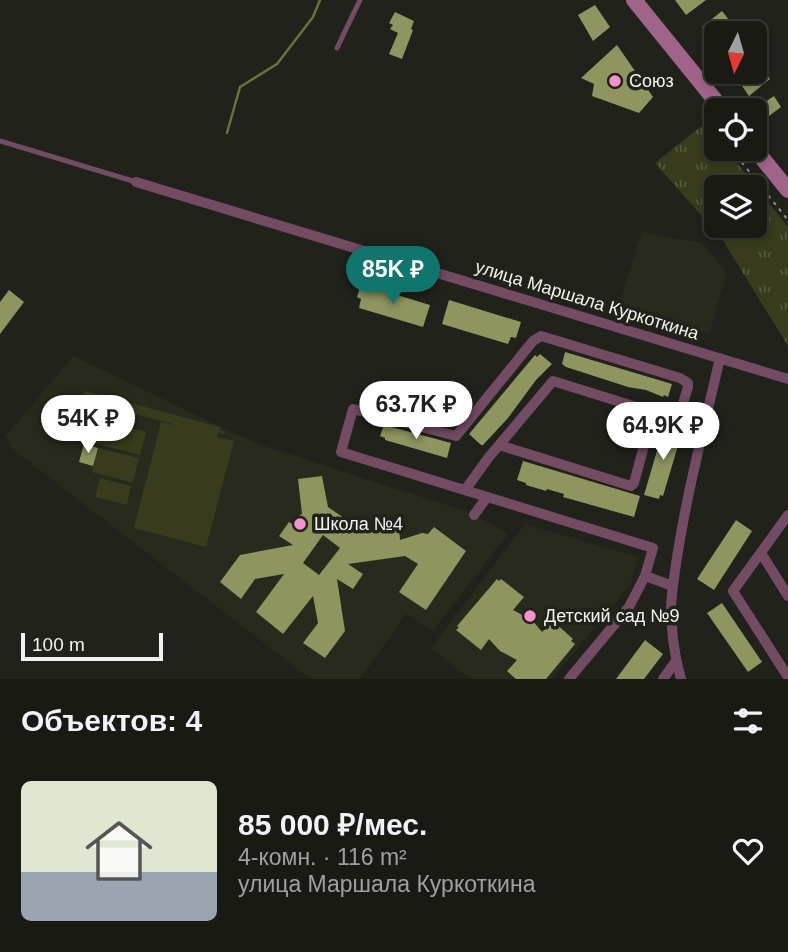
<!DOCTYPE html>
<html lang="ru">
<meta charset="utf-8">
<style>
body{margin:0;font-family:Arial,sans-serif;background:#262722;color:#f1f3f6;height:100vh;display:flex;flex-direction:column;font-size:26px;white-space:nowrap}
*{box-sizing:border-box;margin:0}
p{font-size:23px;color:#9fa1a0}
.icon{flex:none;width:38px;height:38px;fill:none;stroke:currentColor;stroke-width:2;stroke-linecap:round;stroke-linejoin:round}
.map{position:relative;height:679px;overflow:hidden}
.sheet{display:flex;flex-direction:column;background:#191a14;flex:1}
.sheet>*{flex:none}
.needle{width:46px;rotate:185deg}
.buttons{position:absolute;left:704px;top:21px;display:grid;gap:14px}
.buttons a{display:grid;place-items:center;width:63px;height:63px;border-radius:10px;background:#191a14;box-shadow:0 4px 10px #0003,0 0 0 2px #373834;font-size:35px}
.scale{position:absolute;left:21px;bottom:18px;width:142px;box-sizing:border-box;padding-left:7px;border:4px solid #f2f3ee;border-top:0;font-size:19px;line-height:24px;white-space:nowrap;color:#f2f3ee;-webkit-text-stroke:5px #21221b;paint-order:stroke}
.price{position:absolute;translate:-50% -60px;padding:0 16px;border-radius:24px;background:#fff;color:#222;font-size:23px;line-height:46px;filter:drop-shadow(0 2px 4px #0008)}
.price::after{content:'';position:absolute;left:50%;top:42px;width:21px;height:16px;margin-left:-10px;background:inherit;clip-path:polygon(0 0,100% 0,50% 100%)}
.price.active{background:#0f766e;color:#fff}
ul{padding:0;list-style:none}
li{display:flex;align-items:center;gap:21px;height:175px;padding:0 21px}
li span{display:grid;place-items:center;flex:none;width:196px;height:140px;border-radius:10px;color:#555}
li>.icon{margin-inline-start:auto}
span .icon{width:84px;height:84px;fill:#fffc;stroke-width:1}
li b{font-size:30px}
h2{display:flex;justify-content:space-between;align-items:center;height:84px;padding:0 21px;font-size:30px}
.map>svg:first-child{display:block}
.built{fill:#282a1d}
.grass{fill:url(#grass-tufts);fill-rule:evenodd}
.pitch{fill:#383c1c}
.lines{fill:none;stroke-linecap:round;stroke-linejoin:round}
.stream{stroke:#6b713c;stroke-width:2.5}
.building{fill:#8e955f;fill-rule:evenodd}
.path{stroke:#8e8f89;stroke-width:2;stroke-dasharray:3.5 5;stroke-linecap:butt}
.lane{stroke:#734c63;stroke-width:5}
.street{stroke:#734c63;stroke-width:10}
.secondary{stroke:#a06488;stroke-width:16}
.poi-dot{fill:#f790cf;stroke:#21221b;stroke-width:2.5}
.labels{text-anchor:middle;stroke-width:7;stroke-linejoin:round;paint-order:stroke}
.poi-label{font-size:18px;fill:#f2f3ee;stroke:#21221b;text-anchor:start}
.street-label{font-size:18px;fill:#f2f3ee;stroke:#21221b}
</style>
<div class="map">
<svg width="788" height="679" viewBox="0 0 788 679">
<defs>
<pattern id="grass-tufts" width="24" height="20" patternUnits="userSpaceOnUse" patternTransform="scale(1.75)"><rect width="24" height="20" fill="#383c1c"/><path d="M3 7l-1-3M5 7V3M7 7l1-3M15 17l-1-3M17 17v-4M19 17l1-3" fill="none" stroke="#55593d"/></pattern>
</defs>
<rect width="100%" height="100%" fill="#21221b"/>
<path class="built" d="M642,232L702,243L727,273L709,334L618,306Z
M73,356L255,443L468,512L508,533L433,631L406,614L360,679H311L11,448L8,439L5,437Z
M525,524L638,557L631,584L552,679H471L431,648Z"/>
<path class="grass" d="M705,123L716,136V149H726L788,227V346L722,239L655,163ZM716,187H754V226H716Z"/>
<path class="pitch" d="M85,391L220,427L219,430L224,432V434L218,432L217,437L234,441L206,547L134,528L161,422L184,427L83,400Z
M99,420L146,432L140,455L93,443Z
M98,448L139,458L133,483L92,472Z
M100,478L131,486L127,505L95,497Z"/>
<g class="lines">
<path class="stream" d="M227,133L240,87L277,64L313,17L320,0"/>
</g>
<path class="building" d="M675,0H706L686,15Z
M595,5L610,27L593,41L578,15Z
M722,11L733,25L722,33H716V45L702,27Z
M395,12L414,21L411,29L413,30L402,59L389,54L398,33L390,29L393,25L389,23Z
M617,45L653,97L639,113L592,96L594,84L581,78Z
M761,67L770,79L749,96L740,83Z
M774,96L781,107L769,116L762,104Z
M361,284L430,305L423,327L359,308L361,299L357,297Z
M9,290L24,302L0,334V302Z
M449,300L521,322L516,338L511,337L508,344L442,324Z
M565,352L672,384L668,397L664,395L663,397L646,390L628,387L566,367L562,364Z
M540,354L552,364L536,380L508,418L483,445H481L469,434L535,355L537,357Z
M384,425L451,443L447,458L385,440V438L380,436Z
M667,425L680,429V431L682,432L663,496L660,495L659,499L644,495L664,427L666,428Z
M84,444L98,448L93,466L79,462Z
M523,461L640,496L634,517L563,497L564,494L547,489L546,491L526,485V483L517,480Z
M322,476L328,507L366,533L399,529L400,540L422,533L428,534L434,527L466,551L426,610L399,592L418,564L405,556L348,564L363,574L353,589L337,579L345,631L325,658L303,643L318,623L313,596L283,634L256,612L284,574L255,579L241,599L220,582L240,555L293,545L279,536L289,522L304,532L300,515L302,514L298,479ZM323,535L340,548L319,575L303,563Z
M736,520L752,531L714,590L697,579Z
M497,579L499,581L501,579L524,597L513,610L532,620L542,632L553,621L573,639L571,641L575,644L546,679H516L507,671L517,660L500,651L489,639L481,650L456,630L459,627L457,626Z
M722,603L762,662L748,672L707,613Z
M645,640L663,654L644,679H616Z"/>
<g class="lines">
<path class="path" d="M712,117L716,129
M731,149L788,220"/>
<path class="lane" d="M337,48L360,0
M0,141L136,182"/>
<path class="street" d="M136,182L788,379
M499,445L631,486L634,483L653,412
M465,490L489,457L553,381L678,420
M474,515L487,497
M788,515L733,591L788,677
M761,553L788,596
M673,586L645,576L653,548L341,452L353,409L456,436L533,341L541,336L680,378L688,383V387L678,420L704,428
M569,679L629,607L645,576
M663,679L676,661
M681,679C674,655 669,618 672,594C681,515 702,436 720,358"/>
<path class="secondary" d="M634,0L723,110
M754,148L788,190"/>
</g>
<g class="poi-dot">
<circle cx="615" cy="81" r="7"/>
<circle cx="300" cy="524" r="7"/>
<circle cx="530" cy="616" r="7"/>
</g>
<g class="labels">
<g class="poi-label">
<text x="629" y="87">Союз</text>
<text x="314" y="530">Школа №4</text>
<text x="544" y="622">Детский сад №9</text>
</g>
<g class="street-label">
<text transform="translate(587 300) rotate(17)" y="6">улица Маршала Куркоткина</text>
</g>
</g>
</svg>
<div class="buttons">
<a><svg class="needle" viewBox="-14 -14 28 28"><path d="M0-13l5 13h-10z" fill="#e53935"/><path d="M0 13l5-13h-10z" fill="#9fa1a0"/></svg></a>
<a><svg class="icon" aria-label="locate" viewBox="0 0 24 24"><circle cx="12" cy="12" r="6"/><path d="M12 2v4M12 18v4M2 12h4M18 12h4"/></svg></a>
<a><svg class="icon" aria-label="layers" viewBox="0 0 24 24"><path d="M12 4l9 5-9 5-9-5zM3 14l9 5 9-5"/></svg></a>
</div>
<div class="scale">100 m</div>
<b class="price active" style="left:393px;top:306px">85K ₽</b>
<b class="price" style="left:416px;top:441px">63.7K ₽</b>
<b class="price" style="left:88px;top:455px">54K ₽</b>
<b class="price" style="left:663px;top:462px">64.9K ₽</b>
</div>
<section class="sheet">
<h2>Объектов: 4<svg class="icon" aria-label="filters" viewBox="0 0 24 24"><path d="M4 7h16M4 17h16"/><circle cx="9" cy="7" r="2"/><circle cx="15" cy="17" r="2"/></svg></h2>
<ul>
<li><span style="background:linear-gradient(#dfe7d0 65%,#9aa5b1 0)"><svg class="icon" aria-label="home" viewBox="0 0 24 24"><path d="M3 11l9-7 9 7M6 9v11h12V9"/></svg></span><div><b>85 000 ₽/мес.</b><p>4-комн. · 116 m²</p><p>улица Маршала Куркоткина</p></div><svg class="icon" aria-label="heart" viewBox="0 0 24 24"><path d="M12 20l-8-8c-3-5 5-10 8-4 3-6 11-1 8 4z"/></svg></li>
</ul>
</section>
